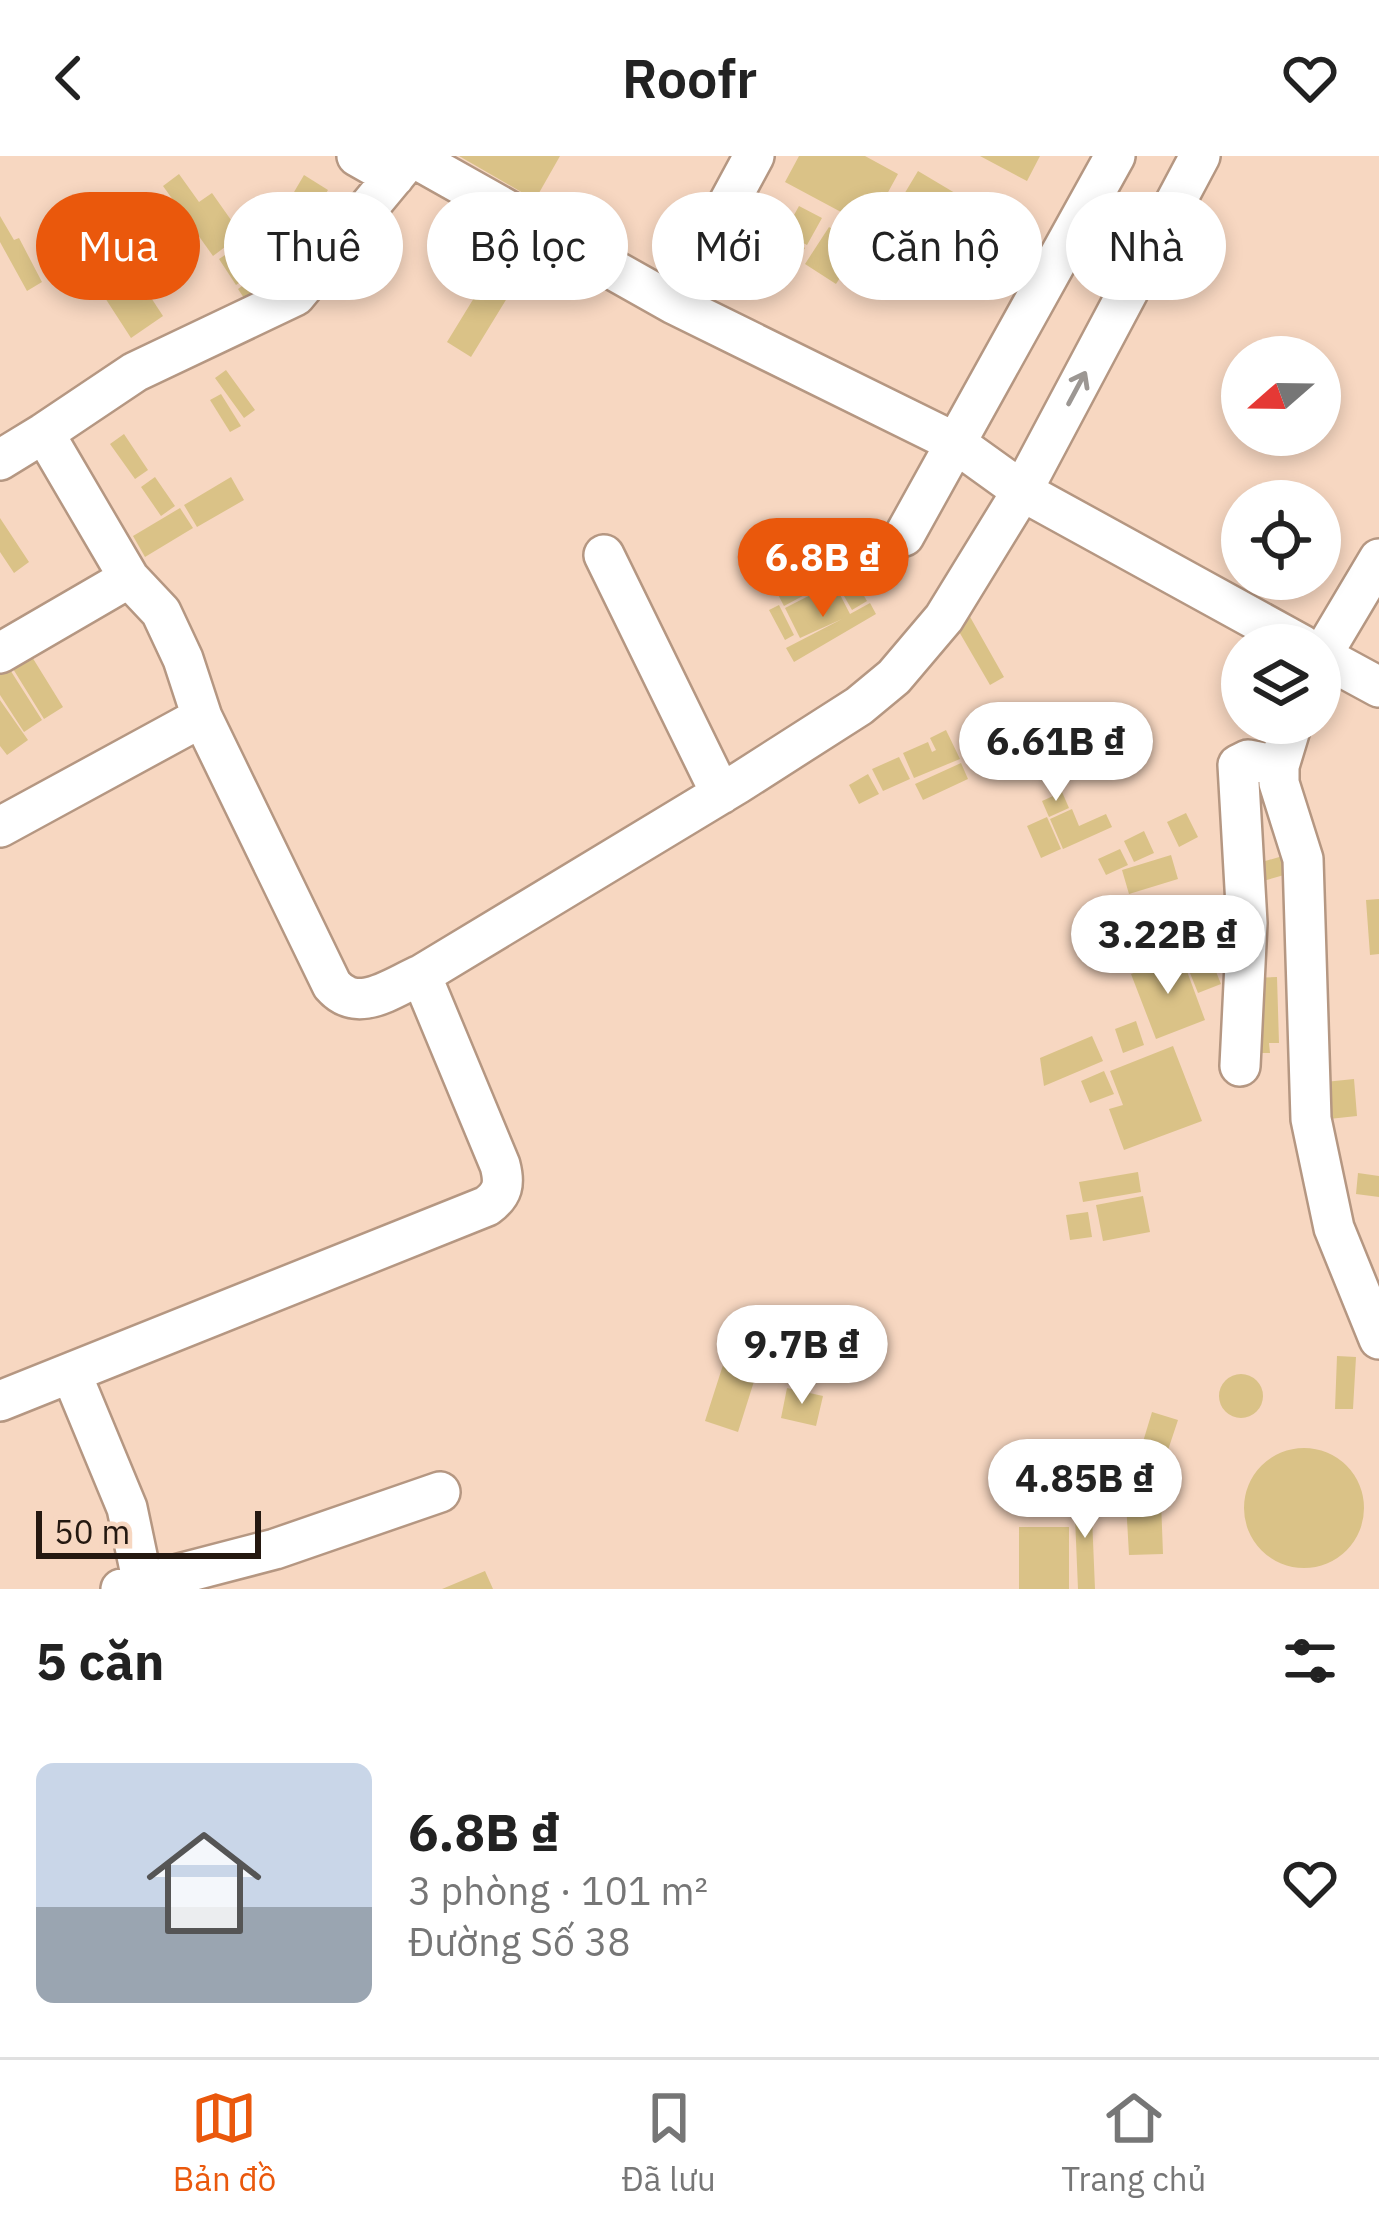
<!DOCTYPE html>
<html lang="vi">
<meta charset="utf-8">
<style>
body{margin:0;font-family:"IBM Plex Sans",sans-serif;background:#f2f2f2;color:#222;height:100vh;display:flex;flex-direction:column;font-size:45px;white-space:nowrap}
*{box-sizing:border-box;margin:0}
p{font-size:39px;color:#767676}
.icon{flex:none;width:66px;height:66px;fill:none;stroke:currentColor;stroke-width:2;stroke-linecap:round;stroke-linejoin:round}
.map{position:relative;height:1433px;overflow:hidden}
.panel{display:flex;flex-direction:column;background:#fff;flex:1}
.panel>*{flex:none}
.top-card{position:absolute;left:36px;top:36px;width:1308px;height:108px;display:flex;gap:24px}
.needle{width:78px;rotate:250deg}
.controls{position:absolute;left:1221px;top:180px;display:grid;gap:24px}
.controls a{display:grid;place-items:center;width:120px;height:120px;border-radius:50%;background:#fff;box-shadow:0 6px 18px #0003;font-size:60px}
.scale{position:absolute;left:36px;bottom:30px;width:225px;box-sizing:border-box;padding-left:12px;border:6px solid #241810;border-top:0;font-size:33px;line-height:42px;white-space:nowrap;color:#241810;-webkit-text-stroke:9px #f7d7c1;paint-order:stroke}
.price{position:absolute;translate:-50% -102px;padding:0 27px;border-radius:42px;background:#fff;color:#222;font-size:39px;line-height:78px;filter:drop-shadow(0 3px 6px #0008)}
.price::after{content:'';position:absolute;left:50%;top:72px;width:36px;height:27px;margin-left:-18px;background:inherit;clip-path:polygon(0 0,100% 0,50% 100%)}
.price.selected{background:#ea580c;color:#fff}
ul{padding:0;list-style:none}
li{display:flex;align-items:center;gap:36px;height:300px;padding:0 36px}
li+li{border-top:3px solid #e0e0e0}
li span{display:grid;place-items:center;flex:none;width:336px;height:240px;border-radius:18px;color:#555}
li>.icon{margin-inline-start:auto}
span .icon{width:144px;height:144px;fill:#fffc;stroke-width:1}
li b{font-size:51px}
h2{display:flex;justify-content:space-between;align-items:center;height:144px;padding:0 36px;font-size:51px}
.pill{padding:0 42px;border-radius:54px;background:#fff;box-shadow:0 6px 18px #0003;font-size:42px;line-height:108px}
.pill.selected{background:#ea580c;color:#fff}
header{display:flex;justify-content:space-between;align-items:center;height:156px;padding:0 36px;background:#fff;font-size:54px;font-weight:600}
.dock{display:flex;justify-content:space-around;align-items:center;height:168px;border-top:3px solid #e0e0e0;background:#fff;font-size:33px;color:#767676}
.dock a{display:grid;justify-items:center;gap:6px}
.dock .selected{color:#ea580c}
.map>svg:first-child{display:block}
.building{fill:#dac287}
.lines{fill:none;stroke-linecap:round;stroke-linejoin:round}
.minor-casing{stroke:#b59782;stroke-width:44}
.minor{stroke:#fff;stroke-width:39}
.oneway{stroke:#9c9793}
</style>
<header><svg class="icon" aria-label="back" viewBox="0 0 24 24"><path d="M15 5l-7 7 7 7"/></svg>Roofr<svg class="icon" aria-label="heart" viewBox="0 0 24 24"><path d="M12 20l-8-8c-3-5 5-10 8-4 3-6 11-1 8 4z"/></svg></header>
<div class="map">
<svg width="1379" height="1433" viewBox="0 0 1379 1433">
<rect width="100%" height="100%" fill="#f7d7c1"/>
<path class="building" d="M459,0H560L535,44Z
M799,0H865L898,18L869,71L785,26Z
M980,0H1040L1027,25Z
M918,15L997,62L971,107L891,60Z
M179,18L199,46L212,37L262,108L250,117L229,88L213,100L163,30Z
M304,19L328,34L311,63L287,48Z
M799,50L822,62L807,89L784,77Z
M97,59L163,160L131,182L65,80Z
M0,60L14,84L19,82L42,126L27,135L0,86Z
M829,71L860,91L836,128L805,108Z
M785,78L805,92L786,121L765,107Z
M504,93L523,104L512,121L494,110Z
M231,95L248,121L236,129L219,103Z
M267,112L276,124L246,145L238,133Z
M488,119L512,134L471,201L447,186Z
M226,214L255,254L244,262L215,222Z
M221,238L241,270L230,276L210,244Z
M124,278L148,314L135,323L110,288Z
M155,321L175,350L161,360L141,331Z
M231,321L244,344L197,371L184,349Z
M180,352L193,372L145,401L133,380Z
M0,362L29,406L14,417L0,396Z
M804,387L813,404L759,434L750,417Z
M819,407L829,426L784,450L774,431Z
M855,424L867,445L852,454L840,433Z
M834,427L850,458L870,447L876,458L794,506L786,492L842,463L800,482L785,452Z
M779,449L794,479L785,484L769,454Z
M969,459L1004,521L990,529L954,467Z
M29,496L63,551L44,563L10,508Z
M0,498L42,564L24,576L0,539Z
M0,544L28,584L7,599L0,590Z
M998,550L1010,574L976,592L964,567Z
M946,574L960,603L914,622L903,597L928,586L932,596L936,594L930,582Z
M899,601L910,623L883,635L872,613Z
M961,607L968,623L923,644L915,628Z
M868,618L879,638L859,648L849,629Z
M1062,636L1069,652L1049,661L1042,645Z
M1072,653L1079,670L1106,658L1112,671L1063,693L1050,663Z
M1186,657L1198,681L1179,691L1167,666Z
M1047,661L1061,693L1041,702L1027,670Z
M1144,675L1154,697L1134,706L1124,685Z
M1120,693L1128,709L1106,719L1098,703Z
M1171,699L1178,723L1129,738L1122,714Z
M1286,699L1291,717L1260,726L1255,708Z
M1379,743V798L1370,799L1366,744Z
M1209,798L1221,828L1198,837L1186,807Z
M1181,799L1205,864L1156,883L1131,818Z
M1277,821L1279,887H1269L1270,897H1256L1249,822Z
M1136,865L1144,889L1123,897L1115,873Z
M1092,880L1103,905L1044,930L1040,902Z
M1173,890L1202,965L1124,994L1109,953L1123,949L1110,915Z
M1104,915L1114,938L1090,947L1081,925Z
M1354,923L1357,960L1329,963L1325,926Z
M1138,1016L1141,1036L1083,1046L1079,1026Z
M1358,1017L1379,1020V1041L1356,1038Z
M1143,1040L1150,1076L1103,1085L1096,1049Z
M1088,1056L1092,1081L1070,1084L1066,1059Z
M1337,1200L1356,1201L1353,1253H1335Z
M723,1209L756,1219L738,1276L705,1265Z
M1219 1240a22 22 0 1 1 44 0a22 22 0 1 1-44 0Z
M787,1232L823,1240L816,1270L781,1262Z
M1152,1256L1178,1264L1164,1306L1139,1299Z
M1244 1352a60 60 0 1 1 120 0a60 60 0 1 1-120 0Z
M1106,1293L1159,1311L1145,1332L1099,1316Z
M1091,1336L1095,1433H1078L1074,1337Z
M1161,1345L1163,1398L1129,1399L1126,1346Z
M1019,1371H1069V1433H1019Z
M485,1415L493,1433H442Z"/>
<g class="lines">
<defs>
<path id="minor" d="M357,0L394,21
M411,0L674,148L954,286L1022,335L1302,489
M674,148L754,0
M44,277L135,216L295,140L411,0
M0,304L44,277L129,422L161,456L183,503L202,561L332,829C358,859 391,832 421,819
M904,380L1115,0
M604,399L721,638
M0,497L129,422
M1320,499L1379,531
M1320,502L1379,403
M1292,567L1279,610V627L1303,703L1311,963L1334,1072L1379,1183
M0,671L202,561
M1240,910L1247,767L1238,609L1248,604L1279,610
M71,1217L127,1352L143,1428
M0,1245L487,1050C503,1038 505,1028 500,1009L421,819L737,628L859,550L894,521L944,462L1022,335L1200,0
M121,1433L275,1393L440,1336"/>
</defs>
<use href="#minor" class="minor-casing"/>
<use href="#minor" class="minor"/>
</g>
<defs><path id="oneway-shaft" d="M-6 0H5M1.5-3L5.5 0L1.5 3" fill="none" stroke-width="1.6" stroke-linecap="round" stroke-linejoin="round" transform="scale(3)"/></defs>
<use class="oneway" href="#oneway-shaft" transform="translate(1077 232) rotate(-62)"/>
</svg>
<div class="controls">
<a><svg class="needle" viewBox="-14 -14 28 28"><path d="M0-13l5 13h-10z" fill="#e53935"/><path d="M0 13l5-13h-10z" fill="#767676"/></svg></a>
<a><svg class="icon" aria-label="locate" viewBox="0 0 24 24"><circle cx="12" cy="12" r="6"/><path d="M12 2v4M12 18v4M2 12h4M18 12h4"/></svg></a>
<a><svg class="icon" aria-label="layers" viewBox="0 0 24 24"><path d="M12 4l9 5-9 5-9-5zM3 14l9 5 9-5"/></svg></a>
</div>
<div class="scale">50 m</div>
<b class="price selected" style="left:823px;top:464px">6.8B ₫</b>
<b class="price" style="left:1056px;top:648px">6.61B ₫</b>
<b class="price" style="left:1168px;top:841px">3.22B ₫</b>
<b class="price" style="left:802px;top:1251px">9.7B ₫</b>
<b class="price" style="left:1085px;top:1385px">4.85B ₫</b>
<div class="top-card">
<a class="pill selected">Mua</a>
<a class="pill">Thuê</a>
<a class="pill">Bộ lọc</a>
<a class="pill">Mới</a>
<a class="pill">Căn hộ</a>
<a class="pill">Nhà</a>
</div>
</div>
<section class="panel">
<h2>5 căn<svg class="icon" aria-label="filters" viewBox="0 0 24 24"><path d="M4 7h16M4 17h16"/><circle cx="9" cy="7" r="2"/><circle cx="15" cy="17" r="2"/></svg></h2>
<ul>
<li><span style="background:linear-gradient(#c9d6e8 60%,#9aa5b1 0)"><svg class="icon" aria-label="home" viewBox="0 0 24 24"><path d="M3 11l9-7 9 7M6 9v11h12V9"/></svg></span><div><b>6.8B ₫</b><p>3 phòng · 101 m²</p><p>Đường Số 38</p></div><svg class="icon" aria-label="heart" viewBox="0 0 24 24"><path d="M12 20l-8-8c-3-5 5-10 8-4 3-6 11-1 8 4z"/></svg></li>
</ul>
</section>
<nav class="dock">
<a class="selected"><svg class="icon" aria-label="map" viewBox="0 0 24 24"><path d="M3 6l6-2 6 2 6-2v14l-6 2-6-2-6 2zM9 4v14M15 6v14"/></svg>Bản đồ</a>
<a><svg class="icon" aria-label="saved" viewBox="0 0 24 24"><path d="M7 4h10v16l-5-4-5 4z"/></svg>Đã lưu</a>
<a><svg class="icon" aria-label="home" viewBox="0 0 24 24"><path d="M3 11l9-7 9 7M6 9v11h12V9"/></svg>Trang chủ</a>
</nav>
